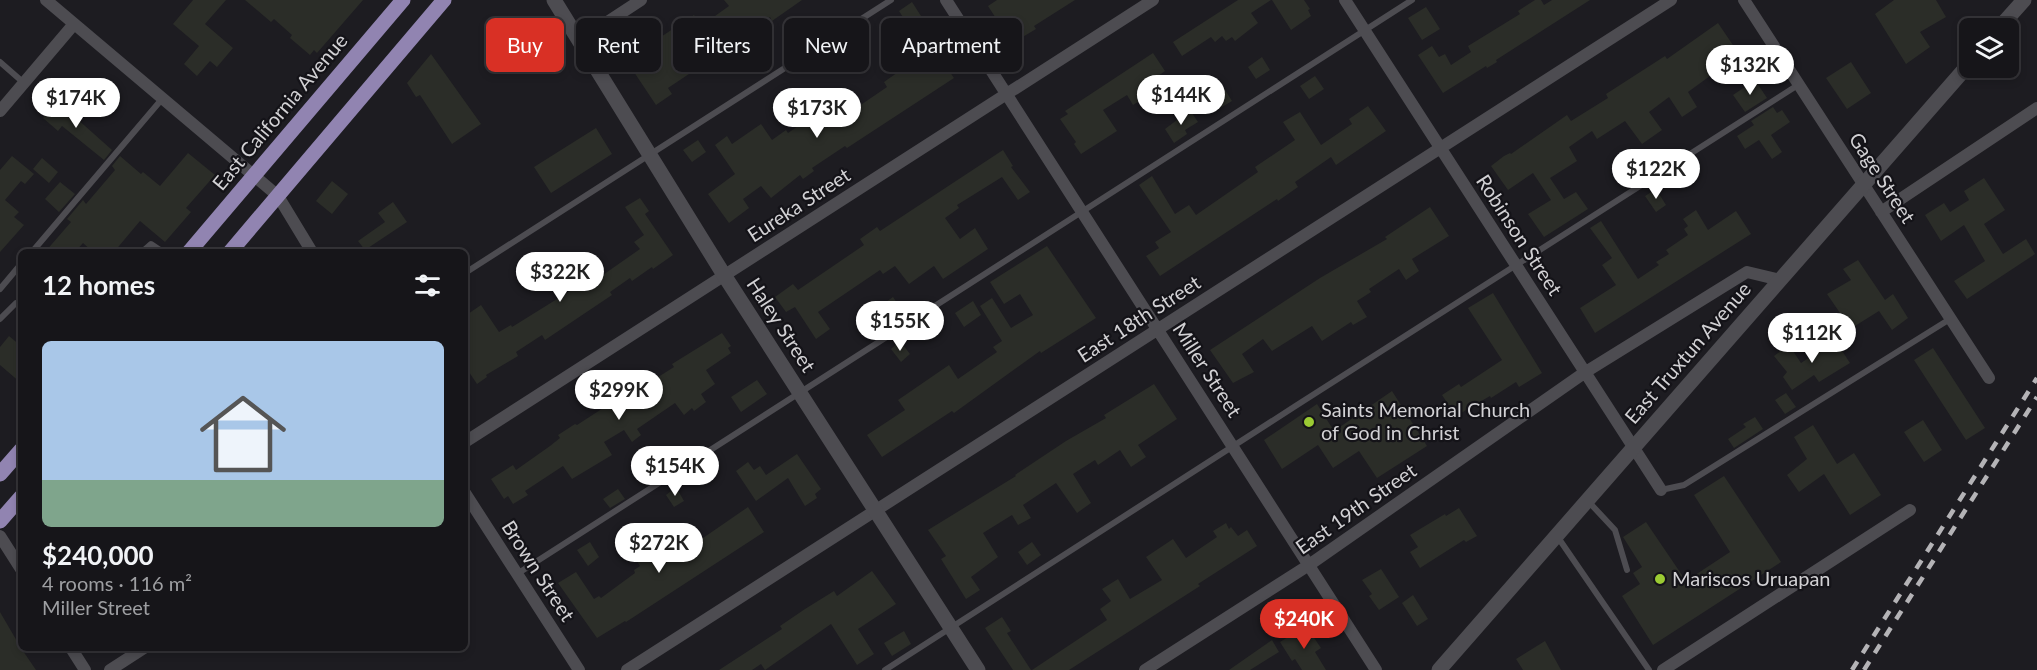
<!DOCTYPE html>
<meta charset="utf-8">
<style>
body{margin:0;font-family:Lato,sans-serif;background:#232226;color:#f1f3f6;height:100vh;display:flex;flex-direction:column;font-size:22px;white-space:nowrap}
*{box-sizing:border-box;margin:0}
p{font-size:20px;color:#9e9fa2}
.icon{flex:none;width:33px;height:33px;fill:none;stroke:currentColor;stroke-width:2;stroke-linecap:round;stroke-linejoin:round}
.map{position:relative;flex:1;overflow:hidden}
.drawer{position:absolute;left:18px;top:249px;width:450px;height:402px;display:flex;flex-direction:column;background:#161519;border-radius:9px;box-shadow:0 3px 9px #0003,0 0 0 2px #353438}
.drawer>*{flex:none}
.top-card{position:absolute;left:486px;top:18px;width:570px;height:54px;display:flex;gap:12px}
.controls{position:absolute;left:1959px;top:18px;display:grid;gap:12px}
.controls a{display:grid;place-items:center;width:60px;height:60px;border-radius:9px;background:#161519;box-shadow:0 3px 9px #0003,0 0 0 2px #353438;font-size:30px}
.price{position:absolute;translate:-50% -51px;padding:0 14px;border-radius:21px;background:#fff;color:#222;font-size:20px;line-height:39px;filter:drop-shadow(0 2px 3px #0008)}
.price::after{content:'';position:absolute;left:50%;top:36px;width:18px;height:14px;margin-left:-9px;background:inherit;clip-path:polygon(0 0,100% 0,50% 100%)}
.price.selected{background:#d93025;color:#fff}
ul{padding:0;list-style:none}
li{display:grid;align-content:center;gap:12px;height:318px;padding:0 24px}
li span{display:grid;place-items:center;height:186px;border-radius:9px;color:#555}
li>.icon{margin-inline-start:auto}
span .icon{width:108px;height:108px;fill:#fffc;stroke-width:1}
li b{font-size:26px}
h2{display:flex;justify-content:space-between;align-items:center;height:72px;padding:0 24px;font-size:26px}
.chip{padding:0 21px;border-radius:9px;background:#161519;box-shadow:0 3px 9px #0003,0 0 0 2px #353438;font-size:21px;line-height:54px}
.chip.selected{background:#d93025;color:#fff}
.map>svg:first-child{display:block}
.building{fill:#2b2d28}
.lines{fill:none;stroke-linecap:round;stroke-linejoin:round}
.lane{stroke:#4d4c51;stroke-width:6}
.street{stroke:#4d4c51;stroke-width:12}
.secondary{stroke:#4d4c51;stroke-width:15}
.primary{stroke:#9184b1;stroke-width:15}
.rail{stroke:#b4b3b6;stroke-width:4.5;stroke-dasharray:10 10;stroke-linecap:butt}
.poi-dot{fill:#9bcb33;stroke:#141318;stroke-width:2}
.labels{text-anchor:middle;stroke-width:4.5;stroke-linejoin:round;paint-order:stroke}
.street-label{font-size:20px;fill:#d2d1d4;stroke:#141318}
.poi-label{font-size:20px;fill:#d2d1d4;stroke:#141318;text-anchor:start}
</style>
<div class="map">
<svg width="2037" height="670" viewBox="0 0 2037 670">
<rect width="100%" height="100%" fill="#1d1c21"/>
<path class="building" d="M193,0H226L205,24L233,48L217,67L210,61L197,76L184,64L199,46L173,24Z
M245,0H363L317,53L314,50L310,55L290,38L292,35L274,19L271,22Z
M724,0H802L772,21L770,17L730,44L731,46L668,88L672,94L656,105L626,60L694,15L701,26L729,6Z
M997,0H1075L1034,26L1036,29L1021,38L1019,35L1010,40L988,6Z
M1238,0H1271L1251,13L1258,23L1235,41L1232,37L1226,41L1222,36L1215,42L1211,37L1182,56L1173,42Z
M1272,0H1304L1310,9L1308,10L1311,16L1291,30Z
M1535,0H1541L1544,5L1552,0H1590L1496,60L1497,62L1487,68L1486,66L1443,93L1418,55L1432,46L1439,57L1445,54L1451,65L1471,52L1468,46L1520,14L1518,11Z
M1894,0H1936L1946,17L1920,32L1930,47L1906,64L1875,14Z
M912,2L921,16L908,25L899,11Z
M1426,7L1440,29L1422,40L1408,18Z
M1718,23L1737,51L1729,56L1732,60L1688,92L1697,107L1682,117L1669,97L1649,112L1662,130L1642,144L1625,121L1597,139L1592,131L1569,147L1577,161L1550,178L1564,199L1576,192L1588,209L1544,237L1528,214L1551,200L1533,173L1508,190L1491,166L1504,156L1510,153L1511,154L1567,115L1571,121L1608,98L1606,94L1665,56L1667,59Z
M935,51L954,78L847,148L845,146L812,168L814,171L803,179L800,175L771,198L761,186L743,199L749,208L729,223L708,194L735,174L715,145L727,136L732,144L761,124L772,140L786,130L788,133L817,113L827,128L887,87L884,82L901,70L903,73Z
M1153,53L1165,71L1151,81L1155,85L1146,91L1149,95L1133,105L1127,95L1103,110L1117,131L1081,154L1074,144L1076,142L1060,119L1068,114L1065,111Z
M431,54L481,124L452,144L420,95L416,97L407,83Z
M1262,57L1270,70L1256,79L1248,67Z
M1851,62L1871,93L1847,109L1826,78Z
M1315,76L1324,89L1309,99L1300,86Z
M1755,80L1767,98L1745,112L1733,95Z
M1222,85L1232,101L1217,110L1207,95Z
M57,101L112,150L104,160L62,126L58,131L43,118Z
M1368,106L1386,131L1336,165L1331,157L1295,182L1298,187L1278,201L1277,199L1160,276L1146,256L1159,248L1155,242L1171,232L1139,185L1152,176L1175,214L1189,205L1196,215L1258,172L1255,167L1295,140L1283,122L1300,112L1321,145L1352,124L1349,119Z
M1773,107L1777,113L1782,110L1790,122L1771,135L1782,152L1772,159L1759,140L1745,149L1737,136L1754,125L1751,121Z
M1190,110L1198,122L1185,130L1187,134L1174,143L1165,129Z
M596,128L612,154L551,193L534,167Z
M698,140L706,152L692,162L683,150Z
M1003,150L1013,166L1011,167L1030,192L1018,200L1002,177L957,205L959,208L945,218L960,239L975,228L988,249L943,279L934,266L909,284L895,266L883,274L880,270L818,312L830,329L816,339L795,307L786,312L775,297L793,284L798,290L864,245L860,239L877,227L880,231Z
M188,153L215,175L186,208L191,212L165,242L140,221L114,252H93L83,243L75,252H45L71,222L67,219L83,200L86,204L115,170L112,166L120,156L141,174L143,172L160,186Z
M12,156L34,174L25,184L21,181L5,200L19,212L14,217L24,225L0,252V170Z
M42,158L58,172L49,183L33,169Z
M1984,178L2005,210L1984,224L2003,254L2026,239L2035,254L1967,299L1954,281L1985,261L1964,225L1941,241L1925,215L1944,203L1950,212L1969,200L1964,191Z
M332,181L348,194L332,214L316,201Z
M60,182L75,194L59,212L45,199Z
M1656,189L1666,205L1656,212L1645,196Z
M640,198L649,211L645,214L673,255L653,269L652,267L632,281L630,278L610,292L612,295L545,340L542,335L516,352L518,356L486,375L487,377L477,384L465,366V316L481,305L499,332L511,325L512,327L578,286L567,270L587,256L600,277L640,249L634,242L644,235L625,207Z
M393,202L407,222L365,250L358,241L385,222L378,213Z
M1430,207L1449,236L1412,259L1419,271L1406,280L1399,269L1369,289L1371,292L1357,301L1367,317L1353,325L1351,322L1322,341L1312,326L1272,351L1263,339L1242,354L1254,372L1233,383L1210,350L1320,278L1387,239L1385,237Z
M1696,210L1708,230L1736,211L1751,234L1595,333L1580,308L1616,285L1602,265L1612,258L1590,228L1601,221L1638,279L1659,265L1656,262L1669,254L1666,250L1688,235L1684,229L1688,226L1683,219Z
M1047,246L1096,318L1041,353L1040,351L954,413L952,411L882,457L867,435L905,410L898,400L949,365L958,379L997,352L993,347L1002,341L980,306L992,298L1011,328L1033,315L1020,294L1004,304L990,282Z
M1858,260L1885,300L1893,294L1908,318L1892,330L1879,311L1842,334L1831,319L1840,313L1827,294L1851,280L1843,269Z
M1493,293L1542,373L1519,387L1516,382L1491,398L1490,396L1456,416L1442,395L1459,384L1461,387L1502,360L1468,308Z
M893,297L903,312L890,322L879,307Z
M973,301L981,315L964,327L955,313Z
M722,333L731,346L728,348L731,353L706,370L715,384L701,394L706,402L694,411L692,408L684,415L675,403L637,429L641,435L632,442L624,430L604,442L612,455L572,479L563,466L525,491L528,495L513,504L508,496L504,499L491,479L513,465L516,470L550,446L560,438L558,435L575,424L577,425L634,388L636,391L674,367L672,364Z
M9,336L21,346V383L0,365V347Z
M1835,340L1850,363L1819,382L1814,375L1792,390L1783,377L1787,372L1774,356L1789,345L1801,363Z
M900,341L910,354L901,362L891,349Z
M1933,348L1985,428L1966,440L1914,360Z
M757,380L767,394L741,412L731,397Z
M1154,384L1177,419L1138,445L1146,457L1131,467L1120,450L1098,465L1095,460L1073,474L1091,503L1077,513L1056,483L1023,505L1031,518L1018,525L1012,515L983,533L998,557L971,577L980,590L966,599L941,559L946,556L928,530L1016,476L1015,475L1066,441L1106,418L1104,415Z
M1392,391L1427,446L1377,478L1359,451L1333,468L1318,445L1282,469L1264,440L1317,404L1334,431Z
M1786,393L1796,407L1785,414L1775,400Z
M1755,417L1763,429L1734,448L1728,439L1746,427L1743,424Z
M1923,420L1942,450L1924,462L1904,432Z
M1813,425L1837,464L1854,453L1881,495L1850,515L1824,474L1799,492L1787,475L1807,459L1794,437Z
M797,454L821,489L815,494L817,498L805,506L788,478L756,501L736,471L748,462L754,470L760,466L766,475Z
M1724,476L1781,562L1653,645L1622,596L1640,584L1633,573L1642,567L1623,537L1646,522L1686,581L1730,552L1694,495Z
M676,487L684,501L674,507L666,495Z
M618,489L625,499L610,508L603,499Z
M748,507L764,532L626,622L625,621L597,638L558,583L576,572L594,599L599,596L601,598L635,573L634,570L640,566L633,555L649,544L654,553L681,534L690,547Z
M1459,508L1477,536L1466,542L1464,540L1420,568L1410,552L1418,547L1410,535L1445,514L1446,516Z
M1226,523L1229,529L1231,527L1238,536L1247,530L1257,546L1198,584L1200,586L1069,670H1032L1107,620L1100,609L1111,601L1102,589L1118,579L1130,599L1162,580L1146,557L1173,539L1186,558L1217,537L1213,531Z
M590,542L599,557L588,566L577,550Z
M1032,542L1041,555L1027,565L1018,552Z
M1381,569L1399,597L1379,610L1369,596L1372,594L1362,580Z
M872,571L896,604L858,629L874,654L857,665L831,624L765,670L761,664L752,670H719L782,629L780,626L805,609L834,591L837,596Z
M1413,595L1428,619L1417,626L1402,603Z
M0,612L21,648L36,670H0Z
M1002,617L1011,631L1007,633L1031,670H1013L985,628Z
M1306,626L1321,648L1315,652L1326,670H1302L1295,659L1292,661L1280,642Z
M904,631L911,644L892,656L884,643Z
M1272,640L1279,652L1250,670H1229Z
M1545,641L1561,670H1523L1516,659Z"/>
<g class="lines">
<path class="lane" d="M0,62L24,83
M32,252L162,99
M142,252L151,244L163,252
M465,273L891,0
M0,289L21,264
M0,319L16,303L21,306
M1661,490L1684,485L1950,319
M1587,500L1615,530L1627,570
M1557,536L1649,670
M517,574L1412,0
M885,670C1189,475 1493,278 1798,85"/>
<path class="street" d="M46,0L278,196L312,252
M946,0L1376,670
M1345,0L1661,490
M1744,0L1989,378
M580,40L641,0
M0,111L74,24
M1881,212L2037,108
M465,442L1153,0
M465,493L579,670
M0,536L21,569
M71,648L85,670
M110,670L144,648
M627,670L1671,0
M1145,670L1309,565L1584,373L1747,272L1780,280
M1663,670L1910,510"/>
<path class="secondary" d="M554,0L724,275L978,670
M1999,28L2024,0
M1439,670L1970,63"/>
<path class="primary" d="M189,252L403,0
M230,252L444,0
M0,474L21,450
M0,521L21,497"/>
<path class="rail" d="M1852,670L2037,378
M1864,670L2037,397"/>
</g>
<g class="poi-dot">
<circle cx="1309" cy="422" r="6"/>
<circle cx="1660" cy="579" r="6"/>
</g>
<g class="labels">
<g class="street-label">
<text transform="translate(280 112) rotate(-50)" y="7">East California Avenue</text>
<text transform="translate(1882 178) rotate(57)" y="7">Gage Street</text>
<text transform="translate(799 205) rotate(-33)" y="7">Eureka Street</text>
<text transform="translate(1519 235) rotate(57)" y="7">Robinson Street</text>
<text transform="translate(1139 319) rotate(-33)" y="7">East 18th Street</text>
<text transform="translate(781 325) rotate(57)" y="7">Haley Street</text>
<text transform="translate(1688 353) rotate(-49)" y="7">East Truxtun Avenue</text>
<text transform="translate(1207 370) rotate(57)" y="7">Miller Street</text>
<text transform="translate(1356 509) rotate(-35)" y="7">East 19th Street</text>
<text transform="translate(538 571) rotate(57)" y="7">Brown Street</text>
</g>
<g class="poi-label">
<text x="1321" y="417">Saints Memorial Church<tspan x="1321" dy="23">of God in Christ</tspan></text>
<text x="1672" y="586">Mariscos Uruapan</text>
</g>
</g>
</svg>
<div class="controls">
<a><svg class="icon" aria-label="layers" viewBox="0 0 24 24"><path d="M12 4l9 5-9 5-9-5zM3 14l9 5 9-5"/></svg></a>
</div>
<b class="price" style="left:1750px;top:96px">$132K</b>
<b class="price" style="left:1181px;top:126px">$144K</b>
<b class="price" style="left:76px;top:129px">$174K</b>
<b class="price" style="left:817px;top:139px">$173K</b>
<b class="price" style="left:1656px;top:200px">$122K</b>
<b class="price" style="left:560px;top:303px">$322K</b>
<b class="price" style="left:900px;top:352px">$155K</b>
<b class="price" style="left:1812px;top:364px">$112K</b>
<b class="price" style="left:619px;top:421px">$299K</b>
<b class="price" style="left:675px;top:497px">$154K</b>
<b class="price" style="left:659px;top:574px">$272K</b>
<b class="price selected" style="left:1304px;top:650px">$240K</b>
<div class="top-card">
<a class="chip selected">Buy</a>
<a class="chip">Rent</a>
<a class="chip">Filters</a>
<a class="chip">New</a>
<a class="chip">Apartment</a>
</div>
<section class="drawer">
<h2>12 homes<svg class="icon" aria-label="filters" viewBox="0 0 24 24"><path d="M4 7h16M4 17h16"/><circle cx="9" cy="7" r="2"/><circle cx="15" cy="17" r="2"/></svg></h2>
<ul>
<li><span style="background:linear-gradient(#a9c7e8 75%,#7fa58c 0)"><svg class="icon" aria-label="home" viewBox="0 0 24 24"><path d="M3 11l9-7 9 7M6 9v11h12V9"/></svg></span><div><b>$240,000</b><p>4 rooms · 116 m²</p><p>Miller Street</p></div></li>
</ul>
</section>
</div>
